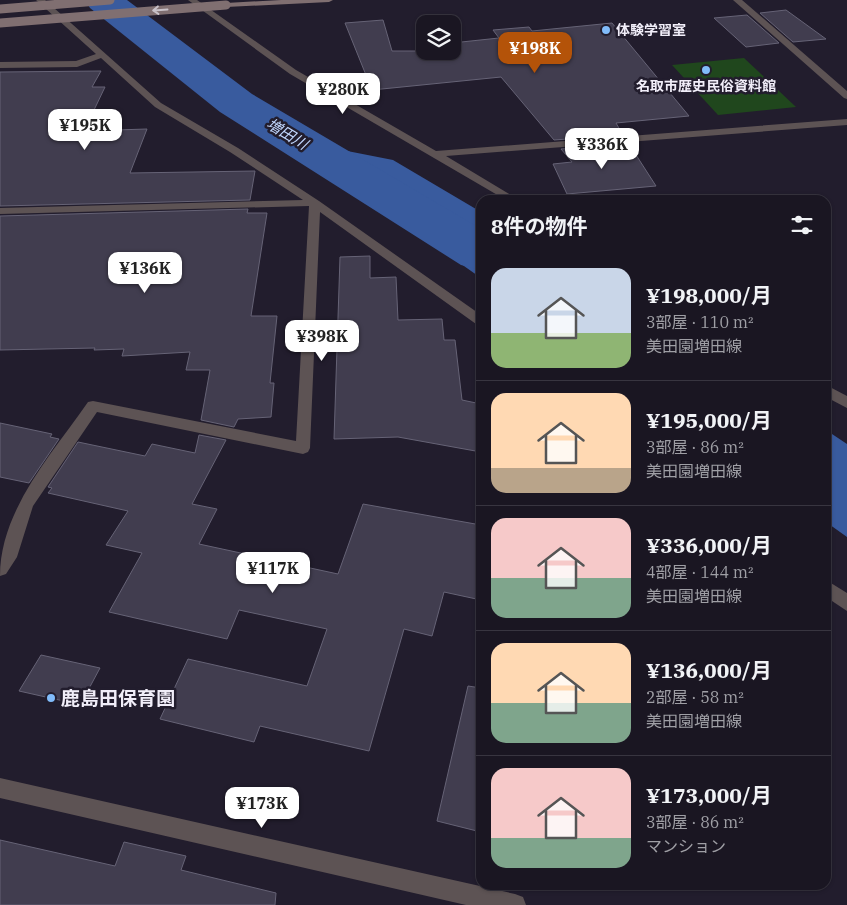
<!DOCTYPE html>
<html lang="ja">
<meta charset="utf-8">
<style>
body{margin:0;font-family:"IBM Plex Serif","Noto Sans JP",serif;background:#231f2a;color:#f1f3f6;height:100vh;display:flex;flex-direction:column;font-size:19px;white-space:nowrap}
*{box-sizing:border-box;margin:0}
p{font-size:16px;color:#9f9fa5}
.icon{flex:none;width:28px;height:28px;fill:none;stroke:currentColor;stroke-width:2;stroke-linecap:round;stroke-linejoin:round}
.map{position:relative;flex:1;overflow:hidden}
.drawer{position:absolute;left:476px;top:195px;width:355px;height:695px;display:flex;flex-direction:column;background:#1a1622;border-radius:15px;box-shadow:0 1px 4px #0004,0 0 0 1px #383540}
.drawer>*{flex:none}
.controls{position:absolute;left:416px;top:15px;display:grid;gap:10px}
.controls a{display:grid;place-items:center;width:45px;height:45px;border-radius:10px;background:#1a1622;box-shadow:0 1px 4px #0004,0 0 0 1px #383540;font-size:25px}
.price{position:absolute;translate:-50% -42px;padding:0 11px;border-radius:10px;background:#fff;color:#222;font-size:16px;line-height:32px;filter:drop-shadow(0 1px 2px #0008)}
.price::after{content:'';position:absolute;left:50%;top:30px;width:15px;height:11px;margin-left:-8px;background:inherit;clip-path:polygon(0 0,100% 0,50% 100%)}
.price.on{background:#b45309;color:#fff}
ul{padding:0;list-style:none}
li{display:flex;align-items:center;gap:15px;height:125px;padding:0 15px}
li+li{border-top:1px solid #383540}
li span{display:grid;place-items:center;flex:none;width:140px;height:100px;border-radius:15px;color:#555}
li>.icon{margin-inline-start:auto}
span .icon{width:60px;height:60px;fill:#fffc;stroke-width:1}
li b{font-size:21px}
h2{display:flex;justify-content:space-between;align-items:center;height:60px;padding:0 15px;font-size:21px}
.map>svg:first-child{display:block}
.green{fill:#20471d}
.water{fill:#395b9e}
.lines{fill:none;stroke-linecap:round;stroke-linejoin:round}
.river{fill:#395b9e;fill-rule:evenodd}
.building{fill:#413d4f;stroke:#666376}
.street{fill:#5d5354;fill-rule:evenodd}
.secondary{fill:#806f71;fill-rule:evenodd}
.secondary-bridge{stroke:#806f71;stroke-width:9}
.oneway{stroke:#c9c2c9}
.poi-dot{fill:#81bcfa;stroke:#221d2d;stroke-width:2}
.labels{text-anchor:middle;stroke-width:5;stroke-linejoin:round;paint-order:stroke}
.far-poi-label{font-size:14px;font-weight:bold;fill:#f1eef9;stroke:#221d2d;text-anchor:start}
.far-water-label{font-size:15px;font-style:italic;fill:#c2d7fe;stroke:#221d2d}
.near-poi-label{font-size:19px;font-weight:bold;fill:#f1eef9;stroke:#221d2d;text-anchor:start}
</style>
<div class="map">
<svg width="847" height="905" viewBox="0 0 847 905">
<rect width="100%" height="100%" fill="#221d2d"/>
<path class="green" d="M744,58L796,107L718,115L672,65Z"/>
<path class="water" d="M332,148L393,160L481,212V278L302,152Z
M826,430L847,444V537L826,522Z"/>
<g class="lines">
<path class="river" d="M85,0H127L252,94L481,229V270L461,265L220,112L90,8Z"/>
</g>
<path class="building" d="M786,10L826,39L793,42L760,13Z
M747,15L779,43L746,47L714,18Z
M383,20L392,51H452V43L499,38L493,30L529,27L532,31L612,23L689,116L616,123L623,135L554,140L501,77L372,90L345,23Z
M101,71L92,87H105L84,131L147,129L130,173L255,171L250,200L0,206V72Z
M629,144L656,186L567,194L553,164L572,162L561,149Z
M248,209L247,213H267L251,316H277L270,383H274L271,417L238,419L234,427L201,420L210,370H186L190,352L122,356L124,349L94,350L95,348L0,350V216Z
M370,256V278L396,277L398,320L442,319L444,340H455L462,400L481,404V452L398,437L334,439L340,257Z
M0,423L52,434L50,437L59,439L29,483L0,477Z
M199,435L226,440L192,504L217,509L199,544L338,574L363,504L481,525V600L444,592L432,636L404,629L369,751L260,726L254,742L160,719L188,659L307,686L327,629L239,610L227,639L109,612L142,553L106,545L128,511L48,493L52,488L48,487L78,442L145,456L152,444L195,453Z
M41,655L100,668L85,696L73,694L68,702L19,691Z
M468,686L481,688V832L437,821Z
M0,840L115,866L124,842L186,856L181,870L276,893L275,905H0Z"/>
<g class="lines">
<path class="street" d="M36,0H45L161,103L238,148L319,201L481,315V325L476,324L320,212L310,448L308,452L303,454L97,412L33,506L17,557L6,574L0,576C0,510 52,454 88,402L93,401L296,441L309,206L0,214V208L303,200L230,152L155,107L101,58L77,67L0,68V62L76,61L96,54Z
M188,0H197L296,70L436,151L847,119V125L446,156L519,200H506L290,74Z
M733,0H742L847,91V99L844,98Z
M826,385L847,396V408L826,397Z
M826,580L847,593V611L826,597Z
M0,778L515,894L523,897L526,905H466L0,798Z"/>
<path class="secondary" d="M281,0H333L329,2L226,7L222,5L226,3Z"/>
<path class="secondary-bridge" d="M0,9L110,0
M0,23L226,5"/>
</g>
<defs><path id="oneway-shaft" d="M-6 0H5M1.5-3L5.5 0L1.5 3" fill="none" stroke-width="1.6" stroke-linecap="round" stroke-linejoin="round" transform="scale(1.25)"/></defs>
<use class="oneway" href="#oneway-shaft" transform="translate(160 10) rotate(176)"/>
<g class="poi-dot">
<circle cx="606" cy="30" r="5"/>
<circle cx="706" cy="70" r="5"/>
<circle cx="51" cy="698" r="5"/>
</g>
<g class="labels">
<g class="far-poi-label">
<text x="616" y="35">体験学習室</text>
<text x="706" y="91" text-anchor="middle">名取市歴史民俗資料館</text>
</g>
<g class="far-water-label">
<text transform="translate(287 134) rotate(31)" y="5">増田川</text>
</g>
<g class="near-poi-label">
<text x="61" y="705">鹿島田保育園</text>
</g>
</g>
</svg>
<div class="controls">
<a><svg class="icon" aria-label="layers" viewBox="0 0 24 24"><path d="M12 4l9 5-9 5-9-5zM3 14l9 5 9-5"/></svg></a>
</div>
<b class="price on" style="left:535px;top:74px">¥198K</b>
<b class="price" style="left:343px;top:115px">¥280K</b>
<b class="price" style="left:85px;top:151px">¥195K</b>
<b class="price" style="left:602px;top:170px">¥336K</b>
<b class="price" style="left:145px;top:294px">¥136K</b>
<b class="price" style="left:322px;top:362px">¥398K</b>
<b class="price" style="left:273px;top:594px">¥117K</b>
<b class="price" style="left:262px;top:829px">¥173K</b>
<section class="drawer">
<h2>8件の物件<svg class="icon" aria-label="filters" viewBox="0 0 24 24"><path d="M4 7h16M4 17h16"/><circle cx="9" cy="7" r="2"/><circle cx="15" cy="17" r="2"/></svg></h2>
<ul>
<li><span style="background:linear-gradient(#c9d6e8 65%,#8fb573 0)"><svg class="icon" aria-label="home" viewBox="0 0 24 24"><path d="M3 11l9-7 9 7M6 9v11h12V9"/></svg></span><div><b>¥198,000/月</b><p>3部屋 · 110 m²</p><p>美田園増田線</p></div></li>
<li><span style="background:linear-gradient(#ffd9b3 75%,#b9a48a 0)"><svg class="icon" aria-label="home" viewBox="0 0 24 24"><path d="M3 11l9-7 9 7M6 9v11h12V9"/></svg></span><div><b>¥195,000/月</b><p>3部屋 · 86 m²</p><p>美田園増田線</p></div></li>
<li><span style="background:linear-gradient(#f6c9c9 60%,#7fa58c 0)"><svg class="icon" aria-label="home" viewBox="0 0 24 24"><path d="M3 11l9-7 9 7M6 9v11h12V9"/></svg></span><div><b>¥336,000/月</b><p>4部屋 · 144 m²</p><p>美田園増田線</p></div></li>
<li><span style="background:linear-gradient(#ffd9b3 60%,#7fa58c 0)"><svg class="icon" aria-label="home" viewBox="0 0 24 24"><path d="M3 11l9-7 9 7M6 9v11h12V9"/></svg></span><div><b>¥136,000/月</b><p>2部屋 · 58 m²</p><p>美田園増田線</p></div></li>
<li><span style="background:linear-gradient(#f6c9c9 70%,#7fa58c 0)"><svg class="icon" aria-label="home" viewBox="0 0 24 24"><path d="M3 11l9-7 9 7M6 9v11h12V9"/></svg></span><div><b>¥173,000/月</b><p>3部屋 · 86 m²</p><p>マンション</p></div></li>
</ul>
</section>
</div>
